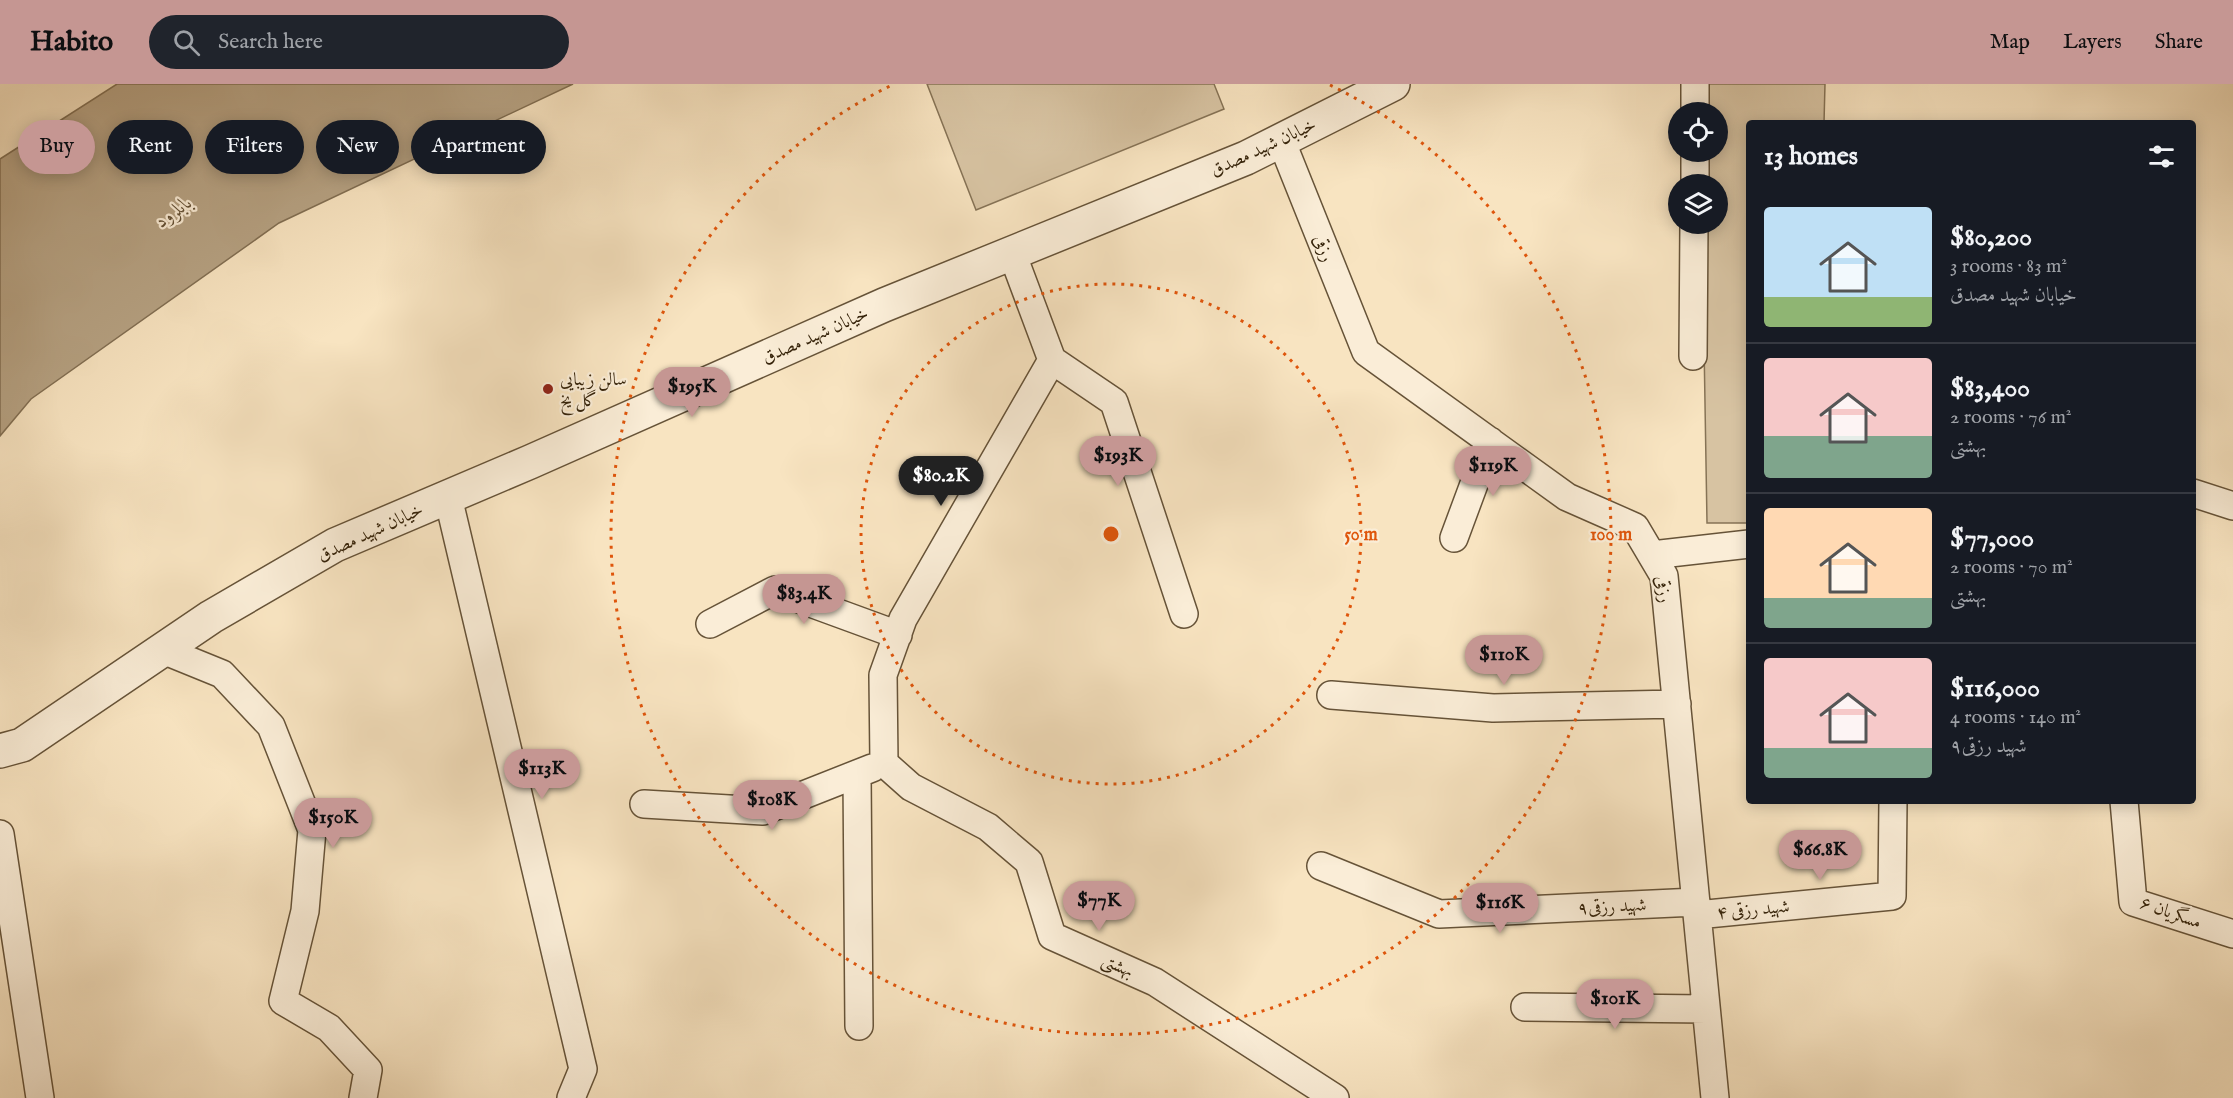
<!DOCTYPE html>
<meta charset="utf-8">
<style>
body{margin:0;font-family:"IM FELL English",Amiri,serif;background:#20242c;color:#f1f3f6;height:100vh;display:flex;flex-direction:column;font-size:22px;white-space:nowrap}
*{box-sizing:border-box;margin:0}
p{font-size:20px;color:#9ea1a6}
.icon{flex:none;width:33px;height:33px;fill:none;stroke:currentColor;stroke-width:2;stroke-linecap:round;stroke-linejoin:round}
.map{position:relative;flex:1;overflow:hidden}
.details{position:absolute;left:1746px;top:36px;width:450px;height:684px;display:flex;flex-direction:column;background:#171b24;border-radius:6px;box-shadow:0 3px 15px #0003}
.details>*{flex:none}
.banner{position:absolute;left:18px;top:36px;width:570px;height:54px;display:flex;gap:12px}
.fabs{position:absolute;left:1668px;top:18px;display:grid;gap:12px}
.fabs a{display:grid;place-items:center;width:60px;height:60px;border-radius:50%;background:#171b24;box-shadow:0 3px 15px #0003;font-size:30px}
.price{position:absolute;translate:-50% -51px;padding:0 14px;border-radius:21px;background:#c59692;color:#111;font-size:20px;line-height:39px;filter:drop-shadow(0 2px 3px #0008)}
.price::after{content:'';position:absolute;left:50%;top:36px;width:18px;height:14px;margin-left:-9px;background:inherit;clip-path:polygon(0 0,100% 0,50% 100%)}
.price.active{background:#222;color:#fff}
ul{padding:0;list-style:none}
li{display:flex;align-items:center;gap:18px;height:150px;padding:0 18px}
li+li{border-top:2px solid #363941}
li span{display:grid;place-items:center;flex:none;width:168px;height:120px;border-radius:6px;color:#555}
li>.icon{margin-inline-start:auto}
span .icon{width:72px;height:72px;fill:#fffc;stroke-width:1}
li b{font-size:26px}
h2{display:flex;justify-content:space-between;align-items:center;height:72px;padding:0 18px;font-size:26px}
.chip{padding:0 21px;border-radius:27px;background:#171b24;box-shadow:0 3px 15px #0003;font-size:21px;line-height:54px}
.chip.active{background:#c59692;color:#111}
header{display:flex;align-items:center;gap:36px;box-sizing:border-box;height:84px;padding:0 30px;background:#c59692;color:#111}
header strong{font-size:28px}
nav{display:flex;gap:33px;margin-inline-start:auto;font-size:21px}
.search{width:420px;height:54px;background:#20242c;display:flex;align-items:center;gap:15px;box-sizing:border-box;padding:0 21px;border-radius:33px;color:#9ea1a6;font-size:22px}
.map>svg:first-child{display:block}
.green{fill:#d7c3a2;stroke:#867356;stroke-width:1.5}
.water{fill:#b6a283;stroke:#826f53;stroke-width:1.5}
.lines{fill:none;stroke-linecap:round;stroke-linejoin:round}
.minor-casing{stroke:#665338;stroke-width:30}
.tertiary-casing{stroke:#665338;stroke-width:36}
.minor{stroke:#faedd7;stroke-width:27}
.tertiary{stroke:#faedd7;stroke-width:33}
.ring{fill:none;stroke:#df560c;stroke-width:3;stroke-dasharray:3 6}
.poi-dot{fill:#8f2418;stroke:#faedd7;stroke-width:2}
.labels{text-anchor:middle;stroke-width:4.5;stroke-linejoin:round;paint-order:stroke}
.street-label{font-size:18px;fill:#35230a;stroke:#faedd7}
.poi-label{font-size:18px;fill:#35230a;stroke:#faedd7;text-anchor:start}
.water-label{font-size:20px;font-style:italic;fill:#624f34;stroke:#faedd7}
.centre{fill:#df560c;stroke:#faedd7;stroke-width:3}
.ring-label{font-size:18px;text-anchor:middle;font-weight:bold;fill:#df560c;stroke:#faedd7;stroke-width:4.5;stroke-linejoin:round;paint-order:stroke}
</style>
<header>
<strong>Habito</strong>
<div class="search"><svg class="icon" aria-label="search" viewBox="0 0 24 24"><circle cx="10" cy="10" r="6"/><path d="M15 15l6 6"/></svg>Search here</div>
<nav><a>Map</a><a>Layers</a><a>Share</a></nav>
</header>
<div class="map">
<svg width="2233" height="1014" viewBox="0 0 2233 1014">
<rect width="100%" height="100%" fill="#f8e4c1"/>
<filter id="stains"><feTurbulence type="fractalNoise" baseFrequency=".00333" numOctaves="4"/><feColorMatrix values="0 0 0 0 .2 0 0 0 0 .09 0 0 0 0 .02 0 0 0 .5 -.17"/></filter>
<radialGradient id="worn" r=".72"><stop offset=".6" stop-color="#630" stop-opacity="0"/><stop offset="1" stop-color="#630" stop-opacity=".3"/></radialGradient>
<path class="green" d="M927,0H1214L1224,25L976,126Z
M1699,0H1825L1824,39H1749V439H1707L1702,140H1718V100H1701V68H1718V28H1700Z"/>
<path class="water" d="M117,0H573L279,139L31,315L0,352V75Z"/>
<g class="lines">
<defs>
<path id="minor" d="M1695,28V0
M1281,56L1366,268L1567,413L1635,443L1664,492L1715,1014
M1695,100V68
M1693,272L1694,140
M1052,276L1114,318L1184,530
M2193,409L2233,422
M448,413L583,985L571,1014
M1454,454L1490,357
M1652,471L1749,460
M710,540L775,506L898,551
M163,566L222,590L271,642L312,746L305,827L283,917L329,944L368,986L363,1014
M1331,611L1493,624L1677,620
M884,679L911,703L988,743L1029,778L1052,852L1155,898L1335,1014
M884,679L883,591L903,535L1052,276L1012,169
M857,690L859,942
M2124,717L2133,818L2233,850
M644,720L763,727L872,684
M0,750L40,1014
M1321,782L1439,830L1696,818
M1697,831L1892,812L1893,717
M1525,923L1706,925"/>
<path id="tertiary" d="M0,667L22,661L211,533L335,461L530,378L884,221L1246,74L1393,0"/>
</defs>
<use href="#minor" class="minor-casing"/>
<use href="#tertiary" class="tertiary-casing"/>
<use href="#minor" class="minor"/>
<use href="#tertiary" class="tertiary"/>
</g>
<g class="ring">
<circle cx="1111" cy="450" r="250"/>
<path d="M1330 1A500 500 0 1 1 892 1"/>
</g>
<circle class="poi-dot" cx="548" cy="305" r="6"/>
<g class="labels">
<g class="street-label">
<text transform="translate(1263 63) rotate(-25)" y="6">خیابان شهید مصدق</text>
<text transform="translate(1324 164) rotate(68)" y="6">رزقی</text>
<text transform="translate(815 251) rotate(-24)" y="6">خیابان شهید مصدق</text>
<text transform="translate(370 448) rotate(-25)" y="6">خیابان شهید مصدق</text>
<text transform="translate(1664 505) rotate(79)" y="6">رزقی</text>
<text transform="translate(1612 822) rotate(-3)" y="6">شهید رزقی۹</text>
<text transform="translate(1753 825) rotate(-5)" y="6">شهید رزقی ۴</text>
<text transform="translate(2171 828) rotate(20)" y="6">مسگریان ۶</text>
<text transform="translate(1118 881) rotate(24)" y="6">بهشتی</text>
</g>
<g class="poi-label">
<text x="560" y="301">سالن زیبایی<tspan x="560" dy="21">گل یخ</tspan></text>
</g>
<g class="water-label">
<text transform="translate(173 127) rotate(-36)" y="7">بابلرود</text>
</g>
</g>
<circle cx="1111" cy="450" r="9" class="centre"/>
<g class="ring-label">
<text x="1361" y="456">50 m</text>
<text x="1611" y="456">100 m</text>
</g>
<rect width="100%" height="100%" filter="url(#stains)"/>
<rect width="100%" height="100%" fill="url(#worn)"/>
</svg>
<div class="fabs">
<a><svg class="icon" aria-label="locate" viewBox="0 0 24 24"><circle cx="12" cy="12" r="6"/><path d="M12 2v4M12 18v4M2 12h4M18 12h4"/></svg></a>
<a><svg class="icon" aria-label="layers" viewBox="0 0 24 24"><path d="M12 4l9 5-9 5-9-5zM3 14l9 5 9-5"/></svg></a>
</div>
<b class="price" style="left:692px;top:334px">$195K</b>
<b class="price" style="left:1118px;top:403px">$193K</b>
<b class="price" style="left:1493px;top:413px">$119K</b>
<b class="price active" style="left:941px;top:423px">$80.2K</b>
<b class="price" style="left:804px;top:541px">$83.4K</b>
<b class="price" style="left:1504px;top:602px">$110K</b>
<b class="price" style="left:542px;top:716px">$113K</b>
<b class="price" style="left:772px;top:747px">$108K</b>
<b class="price" style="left:333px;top:765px">$150K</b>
<b class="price" style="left:1820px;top:797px">$66.8K</b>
<b class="price" style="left:1099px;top:848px">$77K</b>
<b class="price" style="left:1500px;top:850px">$116K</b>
<b class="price" style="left:1615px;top:946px">$101K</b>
<div class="banner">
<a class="chip active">Buy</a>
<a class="chip">Rent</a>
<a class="chip">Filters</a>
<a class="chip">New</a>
<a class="chip">Apartment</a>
</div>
<section class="details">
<h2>13 homes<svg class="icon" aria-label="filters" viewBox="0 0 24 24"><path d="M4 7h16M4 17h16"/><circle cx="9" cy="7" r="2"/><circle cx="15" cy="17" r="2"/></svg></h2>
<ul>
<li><span style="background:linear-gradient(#bfe0f5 75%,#8fb573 0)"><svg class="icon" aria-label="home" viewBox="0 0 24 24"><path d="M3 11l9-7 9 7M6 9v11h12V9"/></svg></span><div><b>$80,200</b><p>3 rooms · 83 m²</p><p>خیابان شهید مصدق</p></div></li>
<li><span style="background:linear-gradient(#f6c9c9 65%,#7fa58c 0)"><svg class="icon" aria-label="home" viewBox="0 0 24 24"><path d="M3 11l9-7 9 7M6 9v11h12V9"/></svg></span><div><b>$83,400</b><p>2 rooms · 76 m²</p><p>بهشتی</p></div></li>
<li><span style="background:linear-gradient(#ffd9b3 75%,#7fa58c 0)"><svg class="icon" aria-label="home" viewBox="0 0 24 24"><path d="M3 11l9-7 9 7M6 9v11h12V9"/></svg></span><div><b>$77,000</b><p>2 rooms · 70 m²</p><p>بهشتی</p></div></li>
<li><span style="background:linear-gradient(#f6c9c9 75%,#7fa58c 0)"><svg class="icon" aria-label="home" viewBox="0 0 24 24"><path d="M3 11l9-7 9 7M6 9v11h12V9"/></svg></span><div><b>$116,000</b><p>4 rooms · 140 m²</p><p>شهید رزقی۹</p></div></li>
</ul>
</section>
</div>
